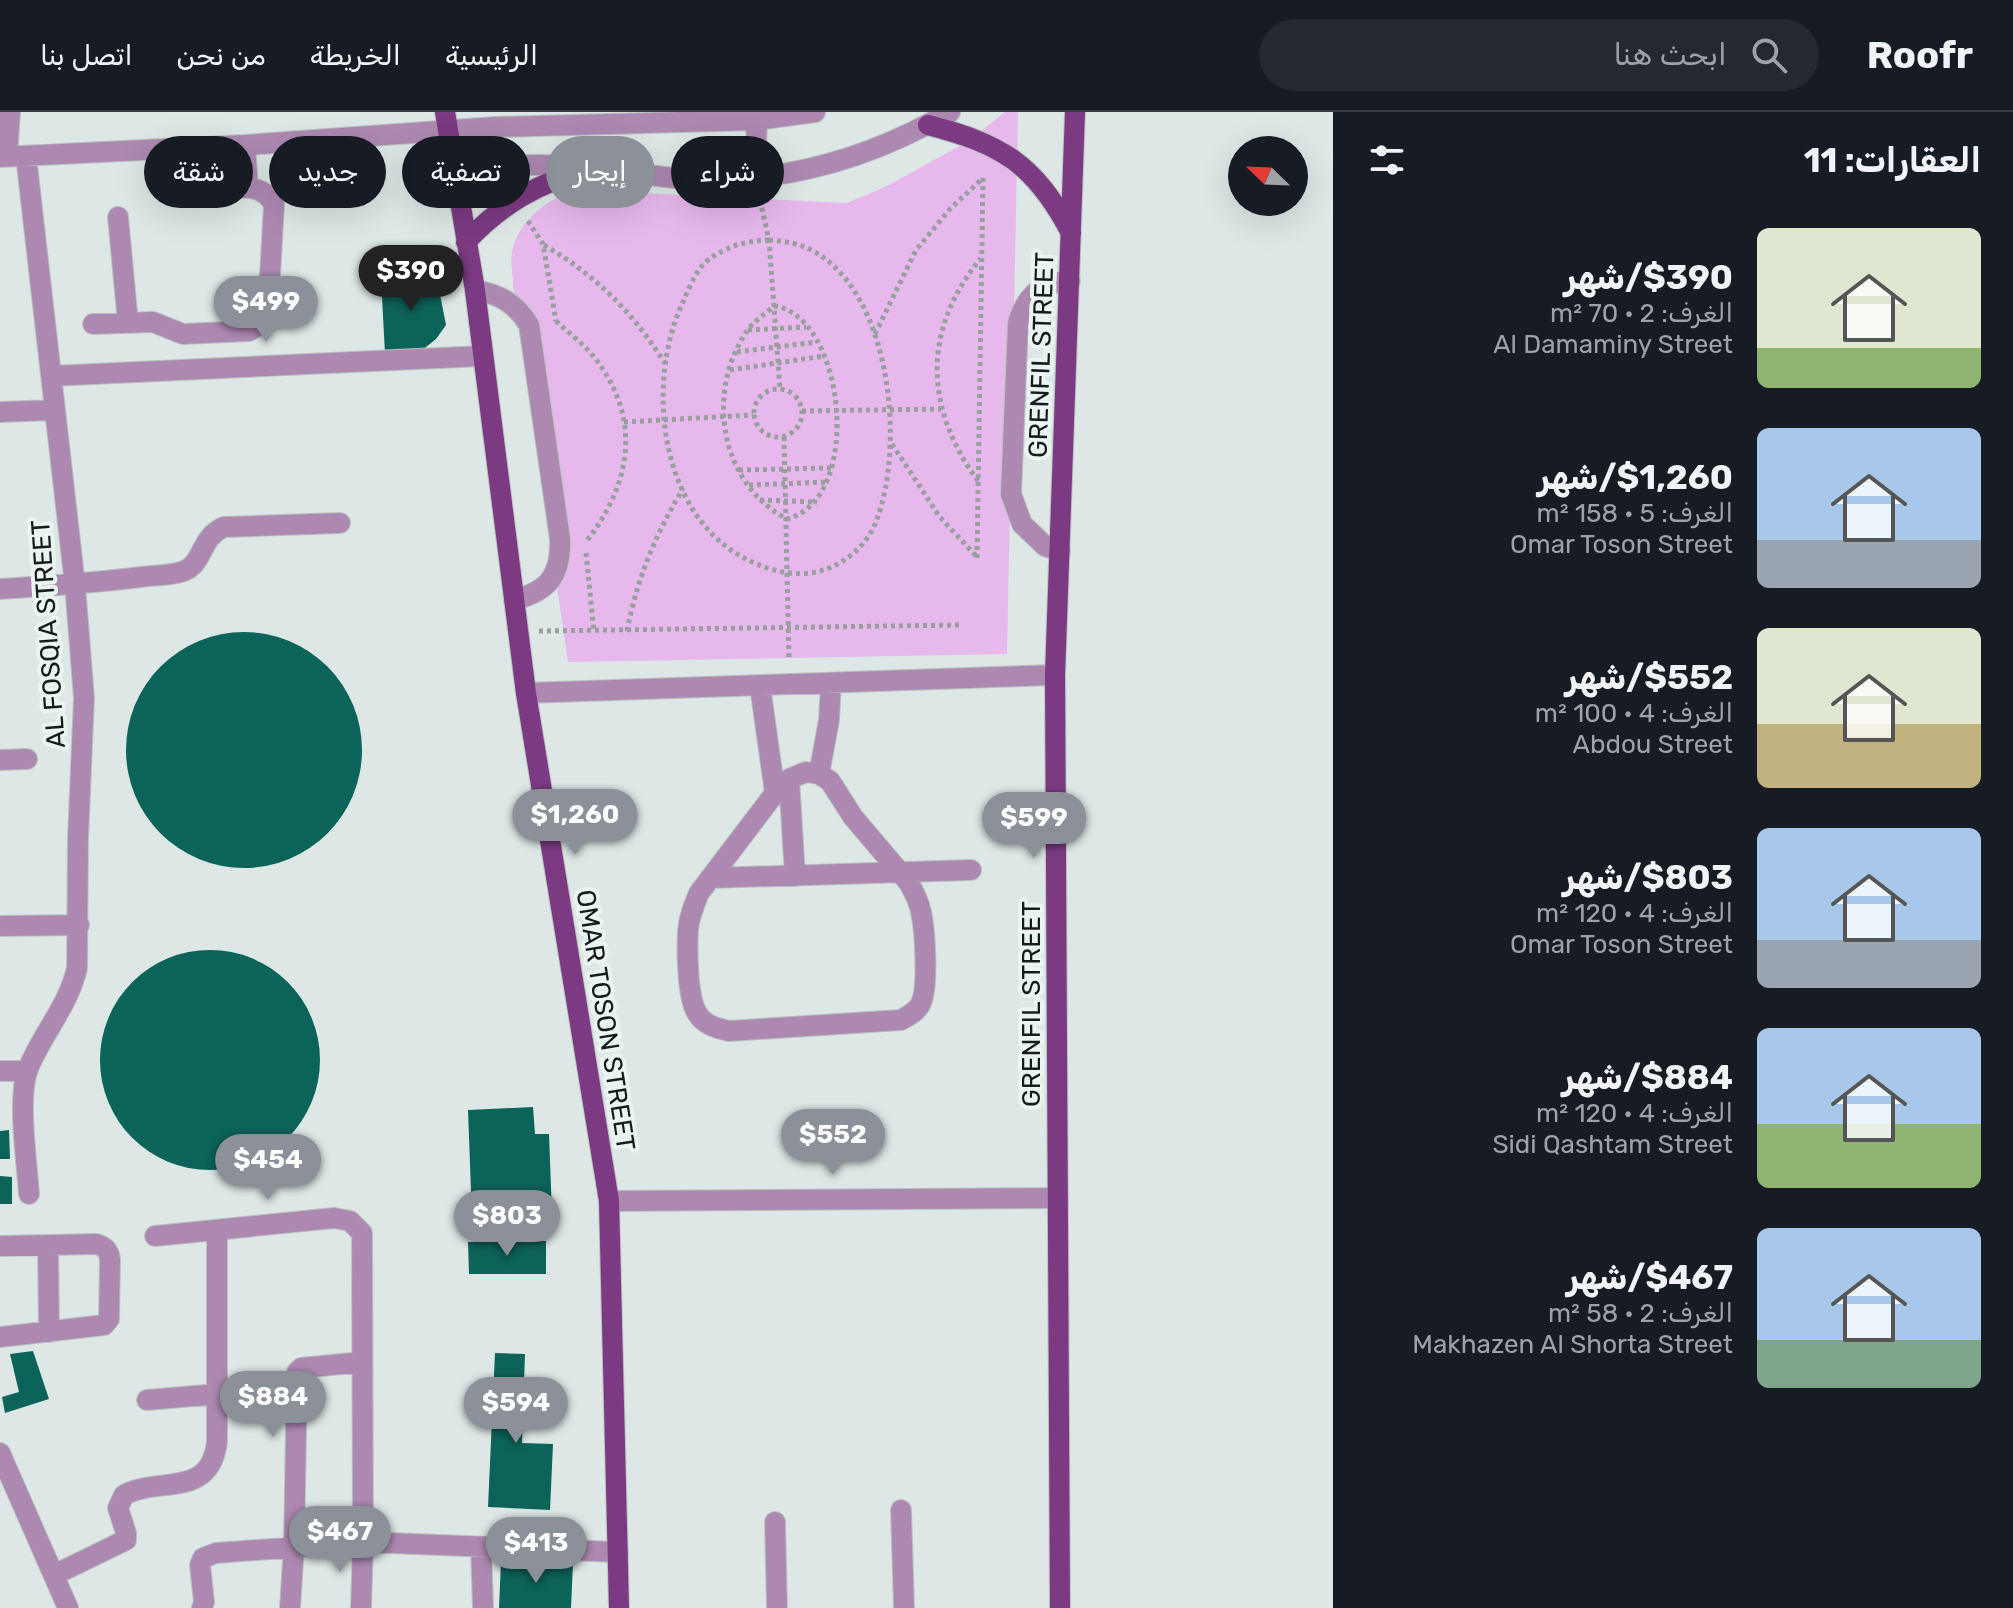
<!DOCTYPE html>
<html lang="ar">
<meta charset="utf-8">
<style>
body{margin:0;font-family:Rubik,"Noto Naskh Arabic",sans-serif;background:#242831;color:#f1f3f6;direction:rtl;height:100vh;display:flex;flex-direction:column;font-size:30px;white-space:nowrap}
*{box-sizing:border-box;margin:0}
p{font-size:26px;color:#9ea1a6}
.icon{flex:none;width:44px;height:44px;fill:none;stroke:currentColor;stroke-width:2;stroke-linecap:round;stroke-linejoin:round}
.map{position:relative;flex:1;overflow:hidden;direction:ltr}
.panel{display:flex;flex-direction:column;background:#171b24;width:680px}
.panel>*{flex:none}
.top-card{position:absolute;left:24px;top:24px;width:760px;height:72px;direction:rtl;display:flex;gap:16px}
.needle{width:52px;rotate:293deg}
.tools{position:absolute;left:1228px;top:24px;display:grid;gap:16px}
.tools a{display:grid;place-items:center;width:80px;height:80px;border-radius:50%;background:#171b24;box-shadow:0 8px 32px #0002;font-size:40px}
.price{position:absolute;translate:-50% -68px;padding:0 18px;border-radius:28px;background:#8c9099;color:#fff;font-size:26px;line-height:52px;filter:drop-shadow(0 2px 4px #0008)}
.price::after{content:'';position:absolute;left:50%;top:48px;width:24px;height:18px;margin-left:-12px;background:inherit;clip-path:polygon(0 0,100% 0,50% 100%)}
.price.on{background:#222;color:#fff}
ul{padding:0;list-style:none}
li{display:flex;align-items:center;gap:24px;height:200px;padding:0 32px}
li span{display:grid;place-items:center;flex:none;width:224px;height:160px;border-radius:12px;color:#555}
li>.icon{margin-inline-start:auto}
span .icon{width:96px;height:96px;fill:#fffc;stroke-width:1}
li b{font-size:34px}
h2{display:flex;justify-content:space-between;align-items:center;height:96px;padding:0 32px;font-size:34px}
.pill{padding:0 28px;border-radius:36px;background:#171b24;box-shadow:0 8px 32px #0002;font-size:28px;line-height:72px}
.pill.on{background:#8c9099;color:#fff}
header{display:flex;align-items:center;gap:48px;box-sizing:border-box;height:112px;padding:0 40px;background:#171b24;border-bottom:2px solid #363941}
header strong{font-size:38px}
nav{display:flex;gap:44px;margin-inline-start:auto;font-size:28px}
.search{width:560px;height:72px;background:#242831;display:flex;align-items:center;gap:20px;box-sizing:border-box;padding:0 28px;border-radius:44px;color:#9ea1a6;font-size:30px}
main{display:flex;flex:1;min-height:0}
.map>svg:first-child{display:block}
.green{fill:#e7b8ec}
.building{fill:#0c6359}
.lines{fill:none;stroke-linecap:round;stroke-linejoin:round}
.minor-casing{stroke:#bac2c1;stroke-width:22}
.major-casing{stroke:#bac2c1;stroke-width:22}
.path{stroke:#989f9e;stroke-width:5;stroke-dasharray:4 4;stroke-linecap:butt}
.minor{stroke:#ad89b1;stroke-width:20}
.major{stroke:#7b3a82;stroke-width:20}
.labels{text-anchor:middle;stroke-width:8;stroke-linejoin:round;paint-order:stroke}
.street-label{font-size:26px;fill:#181b1b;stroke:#eaf4f2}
</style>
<header>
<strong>Roofr</strong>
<div class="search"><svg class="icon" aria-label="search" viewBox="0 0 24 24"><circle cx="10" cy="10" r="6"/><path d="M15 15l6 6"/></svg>ابحث هنا</div>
<nav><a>الرئيسية</a><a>الخريطة</a><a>من نحن</a><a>اتصل بنا</a></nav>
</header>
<main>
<section class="panel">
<h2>العقارات: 11<svg class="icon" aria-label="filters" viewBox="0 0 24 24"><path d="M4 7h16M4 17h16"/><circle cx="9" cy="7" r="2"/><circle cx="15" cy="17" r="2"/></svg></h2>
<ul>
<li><span style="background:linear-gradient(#dfe7d0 75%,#8fb573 0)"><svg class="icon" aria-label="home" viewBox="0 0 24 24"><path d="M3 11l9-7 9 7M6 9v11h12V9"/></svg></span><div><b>$390/شهر</b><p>الغرف: 2 · 70 m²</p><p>Al Damaminy Street</p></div></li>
<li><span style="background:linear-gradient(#a9c7e8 70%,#9aa5b1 0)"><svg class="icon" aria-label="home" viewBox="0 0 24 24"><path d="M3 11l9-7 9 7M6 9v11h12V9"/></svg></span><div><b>$1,260/شهر</b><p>الغرف: 5 · 158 m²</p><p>Omar Toson Street</p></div></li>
<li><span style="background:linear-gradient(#dfe7d0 60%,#c2b280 0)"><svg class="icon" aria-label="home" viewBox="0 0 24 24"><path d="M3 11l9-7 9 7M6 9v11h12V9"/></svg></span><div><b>$552/شهر</b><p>الغرف: 4 · 100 m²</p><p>Abdou Street</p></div></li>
<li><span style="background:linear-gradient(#a9c7e8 70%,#9aa5b1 0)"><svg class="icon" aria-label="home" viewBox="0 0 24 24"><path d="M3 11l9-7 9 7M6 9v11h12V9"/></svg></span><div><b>$803/شهر</b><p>الغرف: 4 · 120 m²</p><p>Omar Toson Street</p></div></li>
<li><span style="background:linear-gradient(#a9c7e8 60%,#8fb573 0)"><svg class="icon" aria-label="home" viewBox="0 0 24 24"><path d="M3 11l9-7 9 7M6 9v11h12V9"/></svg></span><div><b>$884/شهر</b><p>الغرف: 4 · 120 m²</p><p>Sidi Qashtam Street</p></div></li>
<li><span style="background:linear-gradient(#a9c7e8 70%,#7fa58c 0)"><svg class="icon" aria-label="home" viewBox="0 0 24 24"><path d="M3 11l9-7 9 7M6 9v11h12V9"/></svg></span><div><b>$467/شهر</b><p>الغرف: 2 · 58 m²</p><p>Makhazen Al Shorta Street</p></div></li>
</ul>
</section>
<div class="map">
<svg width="1333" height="1496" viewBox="0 0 1333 1496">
<rect width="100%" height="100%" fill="#dde7e5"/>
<path class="green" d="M1005,0H1018L1007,542L568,550L513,173C513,163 510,150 512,140C519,107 545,91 572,78L847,91L885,75L969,29Z"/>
<path class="building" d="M436,162L446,213L436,227L421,239L385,242L381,166Z
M126 638a118 118 0 1 1 236 0a118 118 0 1 1-236 0Z
M100 948a110 110 0 1 1 220 0a110 110 0 1 1-220 0Z
M533,995L535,1022H549L552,1102L472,1106L468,998Z
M9,1018L10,1047H0V1019Z
M0,1064L12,1065V1092H0Z
M546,1129V1162H469L468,1130Z
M33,1239L49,1287L5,1301L2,1285L19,1280L10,1242Z
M495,1241L525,1242L522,1331L553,1332L550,1398L488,1395Z
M501,1449L573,1451L571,1496H499Z"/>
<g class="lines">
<defs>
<path id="minor" d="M245,33L248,76
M26,44L75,473L84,586L78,726L77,856C69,893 42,922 28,957C17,985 27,1050 29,1082
M0,45L245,33L495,15L757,8L815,0
M7,45L10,0
M455,64C532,40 611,62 689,67C783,72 869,47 950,0
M755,67L757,8
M118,105L128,211
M475,178C500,182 516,192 529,213L560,427C561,463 549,479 514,488
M93,212L153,210L183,222L249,219L258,214L268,198L274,93C264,71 241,76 220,76
M51,264L483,244
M0,300L54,298
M1060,439L1045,434L1022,412L1011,382L1018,211C1026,184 1041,170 1070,169
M0,477C47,474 94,471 141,465C154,463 172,464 184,459C204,451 200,425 224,415L340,411
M760,574L775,681
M526,581L1055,563
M0,648L27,647
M806,660L819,662L830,669L853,705L909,771C914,780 919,789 921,800C925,818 929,878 920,893C915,901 908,904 901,908L729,919C716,916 704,913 697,901C687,885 687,837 688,818C689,805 694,793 699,781L775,681L789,667Z
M819,662L829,608L831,571
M789,667L795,764
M710,766L971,758
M0,814L79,813
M0,959H27
M609,1089L1058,1086
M155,1124L334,1106L350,1109L362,1121L363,1430L361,1496
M48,1133L49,1220
M0,1134L97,1132C105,1135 109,1138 110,1148L109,1207L104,1213L0,1225
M147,1288L217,1282
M0,1341L68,1496
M901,1398L904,1496
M775,1410L777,1496
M481,1435L483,1496
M54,1463L126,1428V1421L118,1396L124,1383C160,1364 210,1387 217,1330V1118
M202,1496L204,1490L200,1453L203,1446L216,1441L363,1430L618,1440
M290,1496L294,1433L297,1260L301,1256L362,1250"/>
<path id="major" d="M445,0L475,178L526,581L609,1089L619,1496
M928,13C1002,32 1035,52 1071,121
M466,130C501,92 540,70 589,57
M1060,1496L1055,563L1075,0"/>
</defs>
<use href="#minor" class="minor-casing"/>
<use href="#major" class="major-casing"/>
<path class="path" d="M760,88L769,128L780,277
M528,109L543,132L556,209
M769,128C786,129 801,132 815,140C891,184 905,332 877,407C868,433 844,454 816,460C797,464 775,460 757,452C661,414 643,275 683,190C689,176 696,158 707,149C726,134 746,129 769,128Z
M544,133C595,163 632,199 664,250
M774,194C845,203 865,387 787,407C720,372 705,280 747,219C754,209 765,202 774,194Z
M556,209C571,223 588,235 600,253C643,314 628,377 585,431
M748,218L806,215
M875,222L916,138L950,97L983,66
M737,240L816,230
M730,258L824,244
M754 301a24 24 0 1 1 48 0a24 24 0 1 1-48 0Z
M802,299L941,297
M624,310L753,303
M784,325L789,548
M892,332L939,404L977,445
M739,358L832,356
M978,369C924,295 922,218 981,146
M749,373L829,370
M760,388L817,390
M586,441L594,520
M977,446L983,66
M539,519L962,513
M627,519C637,467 655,423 683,377"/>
<use href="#minor" class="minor"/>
<use href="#major" class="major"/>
</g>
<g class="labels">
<g class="street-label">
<text transform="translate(1041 243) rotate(-88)" y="9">GRENFIL STREET</text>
<text transform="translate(48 522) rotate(-94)" y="9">AL FOSQIA STREET</text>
<text transform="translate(1031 892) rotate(-90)" y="9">GRENFIL STREET</text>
<text transform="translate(606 908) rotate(81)" y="9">OMAR TOSON STREET</text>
</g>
</g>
</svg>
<div class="tools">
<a><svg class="needle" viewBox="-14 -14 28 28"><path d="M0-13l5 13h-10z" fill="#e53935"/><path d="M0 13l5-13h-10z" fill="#9ea1a6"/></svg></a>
</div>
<b class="price on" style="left:411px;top:201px">$390</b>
<b class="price" style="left:266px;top:232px">$499</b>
<b class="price" style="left:575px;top:745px">$1,260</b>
<b class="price" style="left:1034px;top:748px">$599</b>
<b class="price" style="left:833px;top:1065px">$552</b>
<b class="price" style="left:268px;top:1090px">$454</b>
<b class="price" style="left:507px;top:1146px">$803</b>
<b class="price" style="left:273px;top:1327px">$884</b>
<b class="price" style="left:516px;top:1333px">$594</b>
<b class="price" style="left:340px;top:1462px">$467</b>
<b class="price" style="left:536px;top:1473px">$413</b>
<div class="top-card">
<a class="pill">شراء</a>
<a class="pill on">إيجار</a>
<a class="pill">تصفية</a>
<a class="pill">جديد</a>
<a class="pill">شقة</a>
</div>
</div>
</main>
